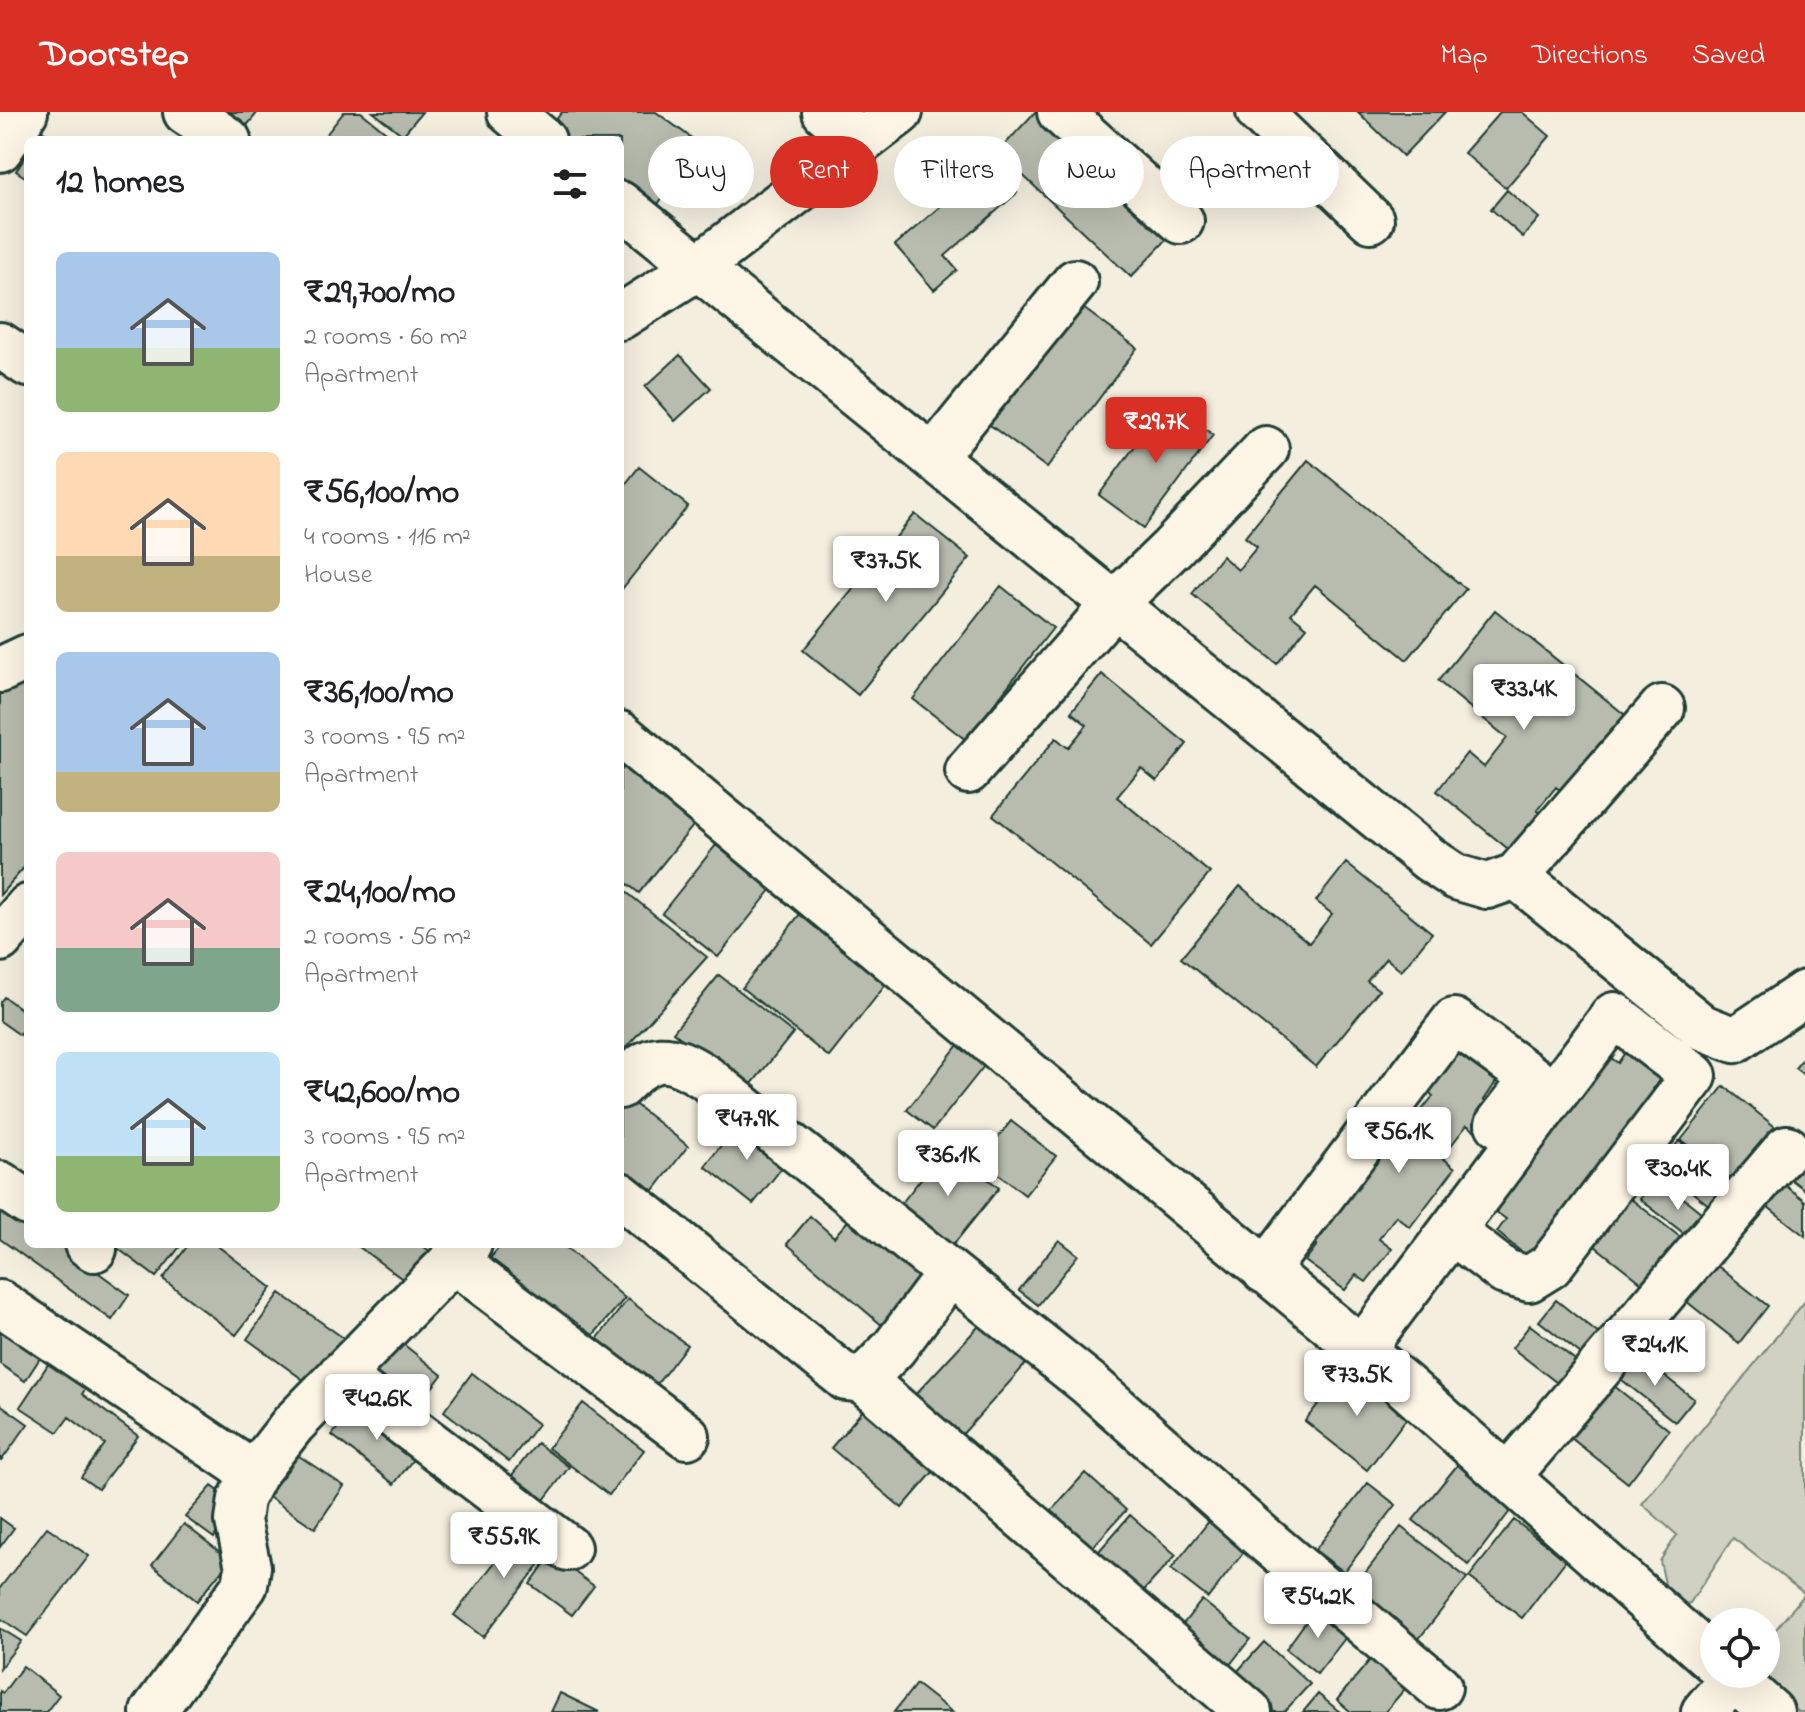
<!DOCTYPE html>
<meta charset="utf-8">
<style>
body{margin:0;font-family:"Indie Flower",sans-serif;background:#f6f6f6;color:#202124;height:100vh;display:flex;flex-direction:column;font-size:30px;white-space:nowrap}
*{box-sizing:border-box;margin:0}
p{font-size:26px;color:#757577}
.icon{flex:none;width:44px;height:44px;fill:none;stroke:currentColor;stroke-width:2;stroke-linecap:round;stroke-linejoin:round}
.map{position:relative;flex:1;overflow:hidden}
.side{position:absolute;left:24px;top:24px;width:600px;height:1112px;display:flex;flex-direction:column;background:#fff;border-radius:12px;box-shadow:0 8px 32px #0002}
.side>*{flex:none}
.guide{position:absolute;left:648px;top:24px;width:760px;height:72px;display:flex;gap:16px}
.fabs{position:absolute;left:1700px;top:1496px;display:grid;gap:16px}
.fabs a{display:grid;place-items:center;width:80px;height:80px;border-radius:50%;background:#fff;box-shadow:0 8px 32px #0002;font-size:40px}
.price{position:absolute;translate:-50% -68px;padding:0 18px;border-radius:8px;background:#fff;color:#222;font-size:26px;line-height:52px;filter:drop-shadow(0 2px 4px #0008)}
.price::after{content:'';position:absolute;left:50%;top:48px;width:24px;height:18px;margin-left:-12px;background:inherit;clip-path:polygon(0 0,100% 0,50% 100%)}
.price.selected{background:#d93025;color:#fff}
ul{padding:0;list-style:none}
li{display:flex;align-items:center;gap:24px;height:200px;padding:0 32px}
li span{display:grid;place-items:center;flex:none;width:224px;height:160px;border-radius:12px;color:#555}
li>.icon{margin-inline-start:auto}
span .icon{width:96px;height:96px;fill:#fffc;stroke-width:1}
li b{font-size:34px}
h2{display:flex;justify-content:space-between;align-items:center;height:96px;padding:0 32px;font-size:34px}
.tag{padding:0 28px;border-radius:36px;background:#fff;box-shadow:0 8px 32px #0002;font-size:28px;line-height:72px}
.tag.selected{background:#d93025;color:#fff}
header{display:flex;align-items:center;gap:48px;box-sizing:border-box;height:112px;padding:0 40px;background:#d93025;color:#fff}
header strong{font-size:38px}
nav{display:flex;gap:44px;margin-inline-start:auto;font-size:28px}
.map>svg:first-child{display:block}
.green{fill:#d0d1c2;stroke:#78877b;stroke-width:2}
.building{fill:#b8bcae;stroke:#1f3d34;stroke-width:2}
.lines{fill:none;stroke-linecap:round;stroke-linejoin:round}
.minor-casing{stroke:#1f3d34;stroke-width:50}
.major-casing{stroke:#1f3d34;stroke-width:50}
.minor{stroke:#fcf5e5;stroke-width:44}
.major{stroke:#fcf5e5;stroke-width:44}
</style>
<header>
<strong>Doorstep</strong>
<nav><a>Map</a><a>Directions</a><a>Saved</a></nav>
</header>
<div class="map">
<svg width="1805" height="1600" viewBox="0 0 1805 1600">
<rect width="100%" height="100%" fill="#f3eede"/>
<filter id="ink" filterUnits="userSpaceOnUse"><feTurbulence type="fractalNoise" baseFrequency=".0125" numOctaves="2"/><feDisplacementMap in="SourceGraphic" scale="16" xChannelSelector="R" yChannelSelector="G"/><feConvolveMatrix kernelMatrix="1 2 1 2 8 2 1 2 1" color-interpolation-filters="sRGB"/></filter>
<g filter="url(#ink)">
<path class="green" d="M1805,1189V1600H1799L1753,1562H1766V1529L1805,1482L1733,1426L1690,1491L1670,1494L1660,1449L1677,1423L1642,1392Z"/>
<path class="building" d="M212,0H258L240,22Z
M344,0H361L396,28H322Z
M373,0H422L403,23Z
M562,0H656L701,33L655,96L620,70V28H562L548,18Z
M1035,0H1042L1172,122L1131,165L998,40Z
M1358,0H1445L1403,44Z
M1500,0H1522L1550,24L1506,76L1464,41Z
M43,19L55,28H37Z
M28,41V67L16,59Z
M991,51L1017,81L945,144L957,158L934,178L895,133Z
M1507,78L1539,106L1523,125L1491,97Z
M1075,190L1137,236L1047,356L986,310Z
M680,243L711,276L675,309L645,275Z
M1168,289L1213,323L1144,416L1099,383Z
M1308,348L1466,477L1407,548L1315,473L1291,502L1307,515L1277,552L1192,482L1222,444L1238,458L1257,435L1245,425Z
M639,355L688,394L622,477L620,476V379Z
M915,402L970,446L858,583L803,538Z
M1001,474L1053,516L966,628L913,587Z
M1495,498L1630,607L1568,684L1556,675L1537,698L1553,711L1523,749L1437,679L1467,641L1484,655L1507,626L1438,569Z
M28,560V751L0,783V574Z
M1102,562L1187,632L1157,669L1141,656L1117,685L1210,761L1151,832L993,703L1056,626L1068,636L1087,613L1071,600Z
M625,653L697,709L639,781L620,766V659Z
M716,733L771,778L718,845L662,801Z
M1346,751L1432,821L1401,859L1386,846L1367,869L1379,878L1316,955L1181,846L1240,774L1309,831L1332,802L1316,789Z
M620,775L707,845L622,940L620,938Z
M804,797L891,866L829,945L742,876Z
M719,863L793,921L747,978L673,920Z
M4,885L28,902V912L20,923L0,909V890Z
M962,928L988,949L933,1018L907,998Z
M1630,933L1665,959L1653,977L1666,987L1549,1146L1535,1136L1525,1143L1497,1120L1506,1107L1489,1095L1603,940L1618,951Z
M1459,939L1498,967L1484,988L1499,999L1481,1023L1467,1013L1442,1045L1455,1056L1410,1115L1396,1104L1379,1127L1392,1137L1366,1170L1356,1163L1345,1178L1305,1149L1317,1133L1302,1121L1396,1009L1406,1018L1433,984L1417,972L1445,957Z
M1805,944V964L1795,956Z
M1724,974L1784,1022L1742,1076L1681,1028Z
M627,986L688,1034L647,1087L620,1066V994Z
M741,1008L789,1047L753,1092L705,1054Z
M1011,1009L1056,1044L1025,1083L981,1048Z
M1679,1029L1744,1079L1724,1105L1659,1054Z
M947,1034L999,1076L949,1138L897,1097Z
M1805,1045V1078L1784,1062Z
M1657,1065L1717,1113L1700,1134L1640,1087Z
M1775,1065L1805,1089V1124L1758,1087Z
M1631,1087L1693,1135L1656,1182L1595,1134Z
M0,1091L28,1110V1132H59L129,1183L112,1208L0,1127Z
M853,1103L926,1167L884,1215L787,1132L810,1104L834,1125Z
M1059,1128L1078,1143L1038,1193L1019,1178Z
M112,1132H182L156,1165Z
M189,1132H215L272,1176L236,1223L163,1167Z
M355,1132H420L439,1146L416,1177Z
M502,1132H562L625,1186L583,1235L486,1151Z
M1710,1148L1768,1194L1739,1231L1681,1185Z
M280,1181L349,1230L316,1277L247,1227Z
M628,1187L687,1233L650,1281L591,1235Z
M1556,1188L1615,1235L1599,1256L1539,1209Z
M989,1203L1033,1244L959,1326L914,1284Z
M1530,1213L1592,1261L1574,1284L1512,1236Z
M0,1214L42,1243L25,1269L0,1252Z
M398,1228L442,1263L417,1295L372,1260Z
M1635,1241L1694,1287L1675,1310L1617,1264Z
M51,1248L88,1273L82,1282L138,1324L98,1377L81,1365L105,1332L69,1305L58,1320L20,1295Z
M1347,1255L1409,1303L1367,1358L1305,1309Z
M472,1261L538,1312L509,1350L444,1299Z
M1613,1273L1669,1318L1628,1371L1571,1326Z
M875,1284L946,1345L902,1396L831,1336Z
M359,1289L421,1337L394,1372L332,1323Z
M583,1291L644,1338L609,1383L548,1336Z
M0,1292L28,1312L1,1349L0,1348Z
M537,1331L569,1355L531,1405L499,1380Z
M293,1340L344,1374L315,1416L264,1382Z
M1459,1351L1514,1394L1469,1453L1413,1408Z
M1085,1361L1126,1398L1081,1448L1041,1410Z
M1368,1371L1396,1393L1344,1460L1315,1438Z
M212,1374L233,1390L214,1426L185,1405Z
M1130,1403L1176,1443L1138,1485L1093,1446Z
M1214,1403L1250,1432L1208,1486L1171,1457Z
M0,1406L14,1416L0,1435Z
M1514,1408L1566,1448L1522,1506L1469,1465Z
M525,1411L554,1434L483,1525L454,1503Z
M184,1412L230,1448L197,1489L152,1453Z
M47,1415L89,1444L27,1524L0,1506V1476Z
M1401,1415L1467,1466L1413,1534L1348,1483Z
M551,1443L594,1474L572,1503L530,1472Z
M1202,1488L1250,1527L1225,1559L1176,1521Z
M1318,1493L1350,1520L1317,1562L1286,1537Z
M0,1516L21,1529L0,1556Z
M1264,1530L1310,1572L1284,1600H1259L1227,1571Z
M1374,1543L1409,1572L1385,1600H1351L1337,1588Z
M23,1554L59,1583L46,1600H0V1579L3,1581Z
M916,1572L952,1600H894Z
M560,1581L599,1600H551Z
M1318,1582L1340,1600H1303Z"/>
<g class="lines">
<defs>
<path id="minor" d="M186,0L228,28
M510,0L543,28
M825,0L862,29
M1060,0L1181,109
M1259,0L1371,108
M0,37L25,0
M620,92L1429,747L1456,765L1487,774L1516,764L1662,596
M0,233L28,252
M933,345L1075,170
M620,622L1403,1272L1714,1549
M968,659L1115,491L1172,436L1266,337
M1516,764L1702,915L1735,928L1805,881
M0,827L28,795
M620,974C652,940 667,941 705,965L1088,1271L1262,1425L1439,1575
M0,1072L28,1091
M620,1083L846,1266L863,1268L894,1236L950,1161
M87,1132L94,1137
M453,1148L687,1324
M1265,1159L1454,909L1533,967L1498,1012
M0,1191L254,1362
M1361,1239L1614,903L1694,964L1550,1154L1529,1167L1505,1160L1453,1120
M340,1263L568,1436
M863,1268L1249,1600
M1508,1364L1787,1036
M1728,1562L1771,1600
M153,1600L245,1473L248,1455L238,1409L241,1387L254,1362L293,1312L469,1132
M1704,1600L1733,1566"/>
<path id="major" d="M620,205L697,156L900,0
M0,558L28,545"/>
</defs>
<use href="#minor" class="minor-casing"/>
<use href="#major" class="major-casing"/>
<use href="#minor" class="minor"/>
<use href="#major" class="major"/>
</g>
</g>
</svg>
<div class="fabs">
<a><svg class="icon" aria-label="locate" viewBox="0 0 24 24"><circle cx="12" cy="12" r="6"/><path d="M12 2v4M12 18v4M2 12h4M18 12h4"/></svg></a>
</div>
<b class="price selected" style="left:1156px;top:353px">₹29.7K</b>
<b class="price" style="left:886px;top:492px">₹37.5K</b>
<b class="price" style="left:1524px;top:620px">₹33.4K</b>
<b class="price" style="left:747px;top:1050px">₹47.9K</b>
<b class="price" style="left:1399px;top:1063px">₹56.1K</b>
<b class="price" style="left:948px;top:1086px">₹36.1K</b>
<b class="price" style="left:1678px;top:1100px">₹30.4K</b>
<b class="price" style="left:1655px;top:1276px">₹24.1K</b>
<b class="price" style="left:1357px;top:1306px">₹73.5K</b>
<b class="price" style="left:377px;top:1330px">₹42.6K</b>
<b class="price" style="left:504px;top:1468px">₹55.9K</b>
<b class="price" style="left:1318px;top:1528px">₹54.2K</b>
<div class="guide">
<a class="tag">Buy</a>
<a class="tag selected">Rent</a>
<a class="tag">Filters</a>
<a class="tag">New</a>
<a class="tag">Apartment</a>
</div>
<section class="side">
<h2>12 homes<svg class="icon" aria-label="filters" viewBox="0 0 24 24"><path d="M4 7h16M4 17h16"/><circle cx="9" cy="7" r="2"/><circle cx="15" cy="17" r="2"/></svg></h2>
<ul>
<li><span style="background:linear-gradient(#a9c7e8 60%,#8fb573 0)"><svg class="icon" aria-label="home" viewBox="0 0 24 24"><path d="M3 11l9-7 9 7M6 9v11h12V9"/></svg></span><div><b>₹29,700/mo</b><p>2 rooms · 60 m²</p><p>Apartment</p></div></li>
<li><span style="background:linear-gradient(#ffd9b3 65%,#c2b280 0)"><svg class="icon" aria-label="home" viewBox="0 0 24 24"><path d="M3 11l9-7 9 7M6 9v11h12V9"/></svg></span><div><b>₹56,100/mo</b><p>4 rooms · 116 m²</p><p>House</p></div></li>
<li><span style="background:linear-gradient(#a9c7e8 75%,#c2b280 0)"><svg class="icon" aria-label="home" viewBox="0 0 24 24"><path d="M3 11l9-7 9 7M6 9v11h12V9"/></svg></span><div><b>₹36,100/mo</b><p>3 rooms · 95 m²</p><p>Apartment</p></div></li>
<li><span style="background:linear-gradient(#f6c9c9 60%,#7fa58c 0)"><svg class="icon" aria-label="home" viewBox="0 0 24 24"><path d="M3 11l9-7 9 7M6 9v11h12V9"/></svg></span><div><b>₹24,100/mo</b><p>2 rooms · 56 m²</p><p>Apartment</p></div></li>
<li><span style="background:linear-gradient(#bfe0f5 65%,#8fb573 0)"><svg class="icon" aria-label="home" viewBox="0 0 24 24"><path d="M3 11l9-7 9 7M6 9v11h12V9"/></svg></span><div><b>₹42,600/mo</b><p>3 rooms · 95 m²</p><p>Apartment</p></div></li>
</ul>
</section>
</div>
